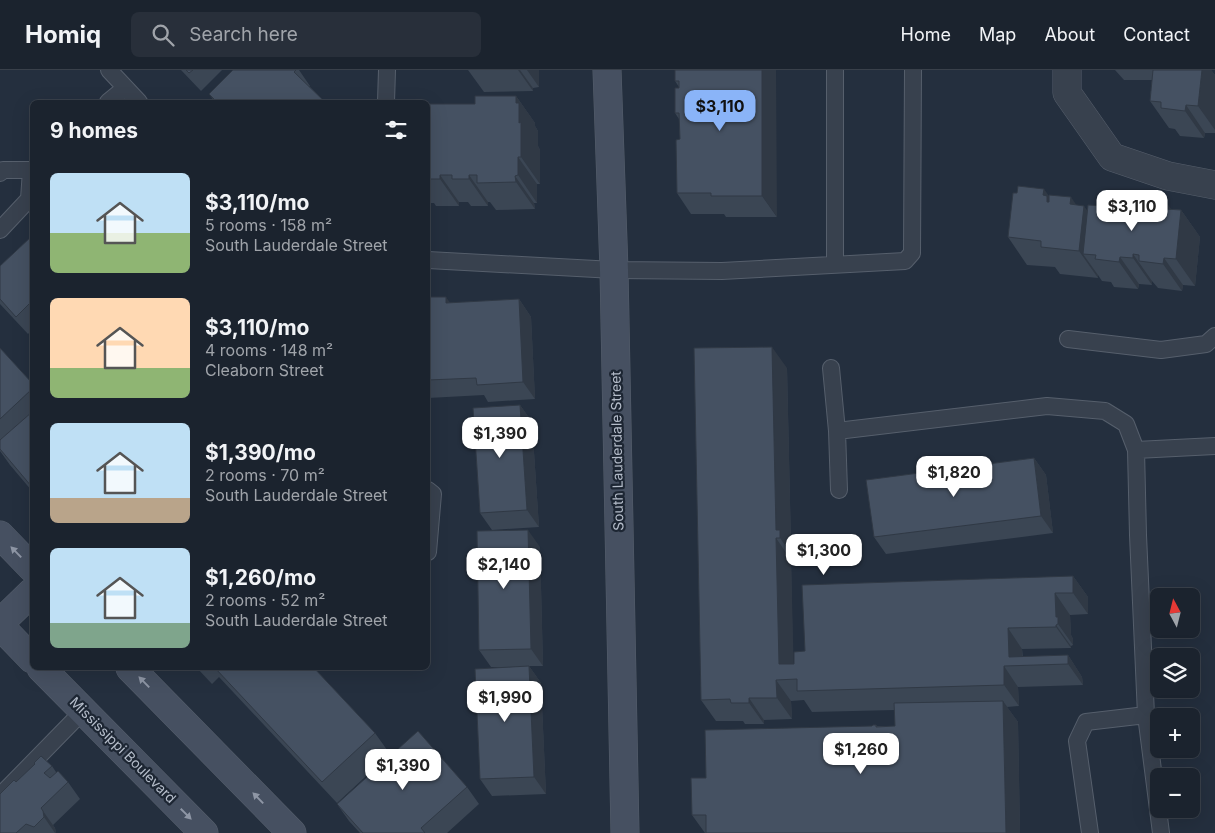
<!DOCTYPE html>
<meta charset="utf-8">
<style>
body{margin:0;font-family:Inter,sans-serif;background:#282f3a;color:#f1f3f6;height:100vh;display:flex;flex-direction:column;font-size:19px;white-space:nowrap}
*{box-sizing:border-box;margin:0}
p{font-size:16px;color:#a0a4aa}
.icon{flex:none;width:28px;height:28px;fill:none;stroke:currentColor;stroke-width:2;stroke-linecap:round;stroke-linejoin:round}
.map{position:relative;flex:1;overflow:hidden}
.side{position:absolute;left:30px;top:30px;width:400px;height:570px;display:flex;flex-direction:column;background:#1b232e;border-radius:8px;box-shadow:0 5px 20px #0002,0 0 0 1px #39404a}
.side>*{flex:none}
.needle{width:32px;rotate:353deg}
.buttons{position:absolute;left:1150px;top:518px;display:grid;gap:10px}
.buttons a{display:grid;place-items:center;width:50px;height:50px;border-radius:8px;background:#1b232e;box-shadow:0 5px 20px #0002,0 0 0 1px #39404a;font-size:25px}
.price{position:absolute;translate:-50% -42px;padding:0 11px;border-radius:10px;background:#fff;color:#222;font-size:16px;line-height:32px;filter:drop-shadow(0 1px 2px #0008)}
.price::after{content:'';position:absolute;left:50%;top:30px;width:15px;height:11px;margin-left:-8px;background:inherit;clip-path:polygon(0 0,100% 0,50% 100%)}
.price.current{background:#8ab4f8;color:#111}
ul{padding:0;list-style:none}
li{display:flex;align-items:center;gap:15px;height:125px;padding:0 20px}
li span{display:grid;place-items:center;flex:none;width:140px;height:100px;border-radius:8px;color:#555}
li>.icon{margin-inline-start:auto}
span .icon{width:60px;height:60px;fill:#fffc;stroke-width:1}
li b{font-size:21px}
h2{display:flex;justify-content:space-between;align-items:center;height:60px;padding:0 20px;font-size:21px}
header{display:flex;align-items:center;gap:30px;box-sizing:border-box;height:70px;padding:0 25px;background:#1b232e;border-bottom:1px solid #39404a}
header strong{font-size:24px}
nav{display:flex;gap:28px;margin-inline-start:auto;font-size:18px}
.search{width:350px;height:45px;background:#282f3a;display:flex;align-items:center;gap:12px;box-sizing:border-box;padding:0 18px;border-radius:8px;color:#a0a4aa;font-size:19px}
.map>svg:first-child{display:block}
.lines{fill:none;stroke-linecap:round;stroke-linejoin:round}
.lane-casing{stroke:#565f6c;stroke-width:18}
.street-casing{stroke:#565f6c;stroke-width:29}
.secondary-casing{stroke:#565f6c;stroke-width:29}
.lane{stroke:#38414e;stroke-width:16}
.street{stroke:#38414e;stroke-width:28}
.secondary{stroke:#465061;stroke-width:28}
.wall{fill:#3b4654}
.shaded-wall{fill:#303945}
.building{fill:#455162;stroke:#303945}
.oneway{fill:#8e96a5}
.labels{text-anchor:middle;stroke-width:4.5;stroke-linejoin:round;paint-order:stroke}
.street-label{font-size:14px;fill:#b4bcc9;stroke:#1d2633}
</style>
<header>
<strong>Homiq</strong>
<div class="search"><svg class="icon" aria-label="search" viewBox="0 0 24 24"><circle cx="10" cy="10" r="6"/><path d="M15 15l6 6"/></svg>Search here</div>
<nav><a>Home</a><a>Map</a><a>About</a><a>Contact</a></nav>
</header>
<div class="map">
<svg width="1215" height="763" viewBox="0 0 1215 763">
<rect width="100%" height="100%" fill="#242f3e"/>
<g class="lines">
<defs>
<path id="lane" d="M109,0L139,32
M835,0V194
M108,32L125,18
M386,32L387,0
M0,103L3,100H31L29,129L0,160
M428,190L614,200L722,201L905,191L912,183L913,0
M1068,269L1161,280L1206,274L1215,266
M831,298L837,361L1047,336L1105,341L1126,354L1136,380
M837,361L839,420
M428,420L433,424L428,482
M0,726L84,640
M1090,763L1077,671L1086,652L1146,645
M1161,763L1146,645L1138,465L1136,380L1215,376"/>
<path id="street" d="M1067,0V23L1112,87L1168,106L1215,115"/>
<path id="secondary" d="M607,0L614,200L625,763
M0,465L32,498
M0,553L32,522
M0,556L32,589
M41,598L204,763
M130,598L292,763"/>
</defs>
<use href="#lane" class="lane-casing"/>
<use href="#street" class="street-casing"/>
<use href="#secondary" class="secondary-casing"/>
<use href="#lane" class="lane"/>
<use href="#street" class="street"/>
<use href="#secondary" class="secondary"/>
</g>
<path class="wall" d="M181,0H222L201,21Z
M233,0H299L310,16H309L325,32H215L209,24Z
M468,0H539V17L533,18V21L484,22Z
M675,0L777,147H726L724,144H691L677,123L680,69L679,49L675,43L679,17L675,11Z
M1115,0H1211L1215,5V63H1205L1204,68L1180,66L1175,59L1169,58L1150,31L1152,10H1124Z
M516,26L535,53V56L538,61V76L540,80V114H537V133H534L535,139L496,140L490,132H488V136H471L468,132H459V136H436L434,133H428V34H475Z
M1049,126L1076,135L1088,141L1129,139H1171L1181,140L1200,167L1195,216L1183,215L1182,221L1158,218L1152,211V215L1139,214L1138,219L1114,217L1111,212L1102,211L1098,205V208L1060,204L1055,197L1027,195L1008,167Z
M32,166V260L28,264L0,234V196Z
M428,227L450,233L519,229L531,247L535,329L488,332L484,325L428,328Z
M0,278L32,313V421L10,395L0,381Z
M787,298L791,476L795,482V490H791L793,594L805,581L1073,506L1088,527V544L1070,545L1071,565L1073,569V575L1071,576V578L1022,579L1023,587L1068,585L1082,607L1083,615L1018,617L1019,636L1007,637L1018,652L1020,763H705L692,745L706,708L876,655L877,656H895V640L812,642L804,630L791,631L792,649L764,650V654H745L743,651H716L701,630Z
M520,335L532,352L539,457L492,460L480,443Z
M1034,388L1046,405L1053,463L886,484L874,467Z
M540,477L543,596H529L541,613L546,724L492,726L480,709L514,597H491L479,580Z
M197,598H314L375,663L390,684L337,733L219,607L212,614Z
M52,696L56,702L68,712L80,729L53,755L55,758L56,763H0L16,712Z
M467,717L479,734L447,763H360L349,751L337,734Z"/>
<path class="shaded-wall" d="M518,0H520L533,18V21Z
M527,0H539V17Z
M762,0H776L777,147L762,126Z
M1201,0H1211L1215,5V60L1198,36Z
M516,26L535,53V56L538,61V76L540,80V114L521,87L519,53L516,33Z
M1186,35L1205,63L1204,68L1185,41Z
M518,87L537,114V133L518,105Z
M440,105L459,132V136L440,109Z
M469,105L488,132V136L469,109Z
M515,106L534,133L535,139L516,112Z
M1044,119L1063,146L1066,159L1043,125Z
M1071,127L1083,145L1084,136L1103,163L1096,185L1083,184L1098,205V208L1079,181L1070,134Z
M1124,132L1143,159L1123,138Z
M1166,132L1180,151L1181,140L1200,167L1195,216L1176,189L1166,139Z
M1133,184L1152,211V215L1133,188Z
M1120,187L1139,214L1138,219L1119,192Z
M1164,188L1183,215L1182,221L1163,194Z
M446,227L458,244L446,233Z
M519,229L531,247L535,329L523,312Z
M772,277L787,298L791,476L795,482V490L780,468L776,460Z
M520,335L532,352L539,457L527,440Z
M1034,388L1046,405L1053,463L1041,446Z
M528,460L540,477L543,596L531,579Z
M776,468L791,490L794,609L779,594Z
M1073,506L1088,527V544L1073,523Z
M1055,523L1070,545L1071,565L1073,569V575L1058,554L1056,547Z
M1056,555L1071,576V578L1056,557Z
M1008,558L1022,579L1023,595L1009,587Z
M1068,585L1082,607L1083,615L1068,594Z
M529,596L541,613L546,724L534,707Z
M1004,596L1018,617L1019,636L1004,615Z
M776,610L791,631L792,649L777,628Z
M749,628L764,650V654L749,633Z
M1003,631L1018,652L1020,763H1006Z
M43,741L55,758L56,763H55L44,747Z"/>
<path class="building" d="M186,0H193L189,3Z
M233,0H296L294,2L325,32H217L209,24Z
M675,0H762V126H711V123H677L676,70L680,69L679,43H675V18H679V11H675Z
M1153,0H1202L1198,36L1186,35L1185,41L1161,38V32L1150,31Z
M475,26H516V33H519V53L521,52V87H518V105L515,106L516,112L477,113V105H469V109H452V105H440V109H428V34H475Z
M1018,116L1044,119L1043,125L1047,126V132H1049V125L1071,127L1070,134L1084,136L1079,181L1041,177V171L1008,167L1013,123H1017Z
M1104,130L1124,132L1123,138L1130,139L1131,134L1146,136L1147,130L1166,132V139L1181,140L1176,189L1164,188L1163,194L1139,191V185L1133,184V188L1120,187L1119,192L1095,189L1096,185L1083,184L1088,135L1103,136Z
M32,166V231L16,247L0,229V196Z
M428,227H446V233L519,229L523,312L477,315L476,308L428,310Z
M772,277L776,460H780V468H776L779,594H794V582L805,581L802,515L1073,506V523H1055L1056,547H1058V554L1056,555V557L1008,558L1009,587L1068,585V594L1004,596V615L797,621V609L776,610L777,628H749V633H731L730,629L701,630L694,278Z
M0,278L32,313V319L0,349Z
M520,335L527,440L480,443L473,338Z
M32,342V417L0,379V370Z
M1034,388L1041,446L874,467L866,410Z
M528,460L531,579L479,580L477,461Z
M529,596L534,707L480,709L475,599Z
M215,598H314L375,663L322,712Z
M1003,631L1006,763H706V745H692L691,708H706L705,660L872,656L873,655H876V657L895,656L894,633Z
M418,661L467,717L421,758L425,763H363L337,734Z
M41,686L52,696L44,703L50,708L58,701L68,712L41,738L43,741L44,747L34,757L26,754L16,763H0V724L14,710L16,712L35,694L34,693Z"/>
<defs><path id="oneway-solid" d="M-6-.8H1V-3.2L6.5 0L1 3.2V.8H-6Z" transform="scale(1.25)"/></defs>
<g class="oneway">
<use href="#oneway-solid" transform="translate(16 482) rotate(-134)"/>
<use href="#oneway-solid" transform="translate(144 612) rotate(-134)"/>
<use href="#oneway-solid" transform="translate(258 728) rotate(-134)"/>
<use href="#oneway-solid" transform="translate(186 744) rotate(45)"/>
</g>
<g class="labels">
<g class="street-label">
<text transform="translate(617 381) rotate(-91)" y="5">South Lauderdale Street</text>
<text transform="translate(123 680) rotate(45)" y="5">Mississippi Boulevard</text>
</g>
</g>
</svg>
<div class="buttons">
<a><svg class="needle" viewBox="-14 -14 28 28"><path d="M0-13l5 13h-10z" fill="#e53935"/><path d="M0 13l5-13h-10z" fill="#a0a4aa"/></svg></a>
<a><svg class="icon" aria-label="layers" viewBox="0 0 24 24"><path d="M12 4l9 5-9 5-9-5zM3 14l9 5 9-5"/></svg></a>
<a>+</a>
<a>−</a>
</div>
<b class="price current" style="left:720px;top:62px">$3,110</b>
<b class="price" style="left:1132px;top:162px">$3,110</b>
<b class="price" style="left:500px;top:389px">$1,390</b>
<b class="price" style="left:954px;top:428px">$1,820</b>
<b class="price" style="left:824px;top:506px">$1,300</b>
<b class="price" style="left:504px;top:520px">$2,140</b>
<b class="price" style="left:505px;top:653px">$1,990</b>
<b class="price" style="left:861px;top:705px">$1,260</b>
<b class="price" style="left:403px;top:721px">$1,390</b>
<section class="side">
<h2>9 homes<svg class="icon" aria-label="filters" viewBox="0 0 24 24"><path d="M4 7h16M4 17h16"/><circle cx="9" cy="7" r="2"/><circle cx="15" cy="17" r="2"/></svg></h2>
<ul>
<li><span style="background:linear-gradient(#bfe0f5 60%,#8fb573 0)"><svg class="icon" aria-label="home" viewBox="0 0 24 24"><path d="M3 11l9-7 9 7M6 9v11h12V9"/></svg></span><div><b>$3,110/mo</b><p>5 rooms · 158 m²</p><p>South Lauderdale Street</p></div></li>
<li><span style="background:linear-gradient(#ffd9b3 70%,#8fb573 0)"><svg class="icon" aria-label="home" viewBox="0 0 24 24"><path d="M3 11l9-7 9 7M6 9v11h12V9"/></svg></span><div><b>$3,110/mo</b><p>4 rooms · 148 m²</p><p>Cleaborn Street</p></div></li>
<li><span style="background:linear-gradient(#bfe0f5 75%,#b9a48a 0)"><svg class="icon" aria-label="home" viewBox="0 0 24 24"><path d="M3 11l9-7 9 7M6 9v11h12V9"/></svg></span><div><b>$1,390/mo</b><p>2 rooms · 70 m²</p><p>South Lauderdale Street</p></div></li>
<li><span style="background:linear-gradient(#bfe0f5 75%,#7fa58c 0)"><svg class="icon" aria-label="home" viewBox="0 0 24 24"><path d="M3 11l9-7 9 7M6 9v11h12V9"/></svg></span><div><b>$1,260/mo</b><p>2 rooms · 52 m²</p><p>South Lauderdale Street</p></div></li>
</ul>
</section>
</div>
